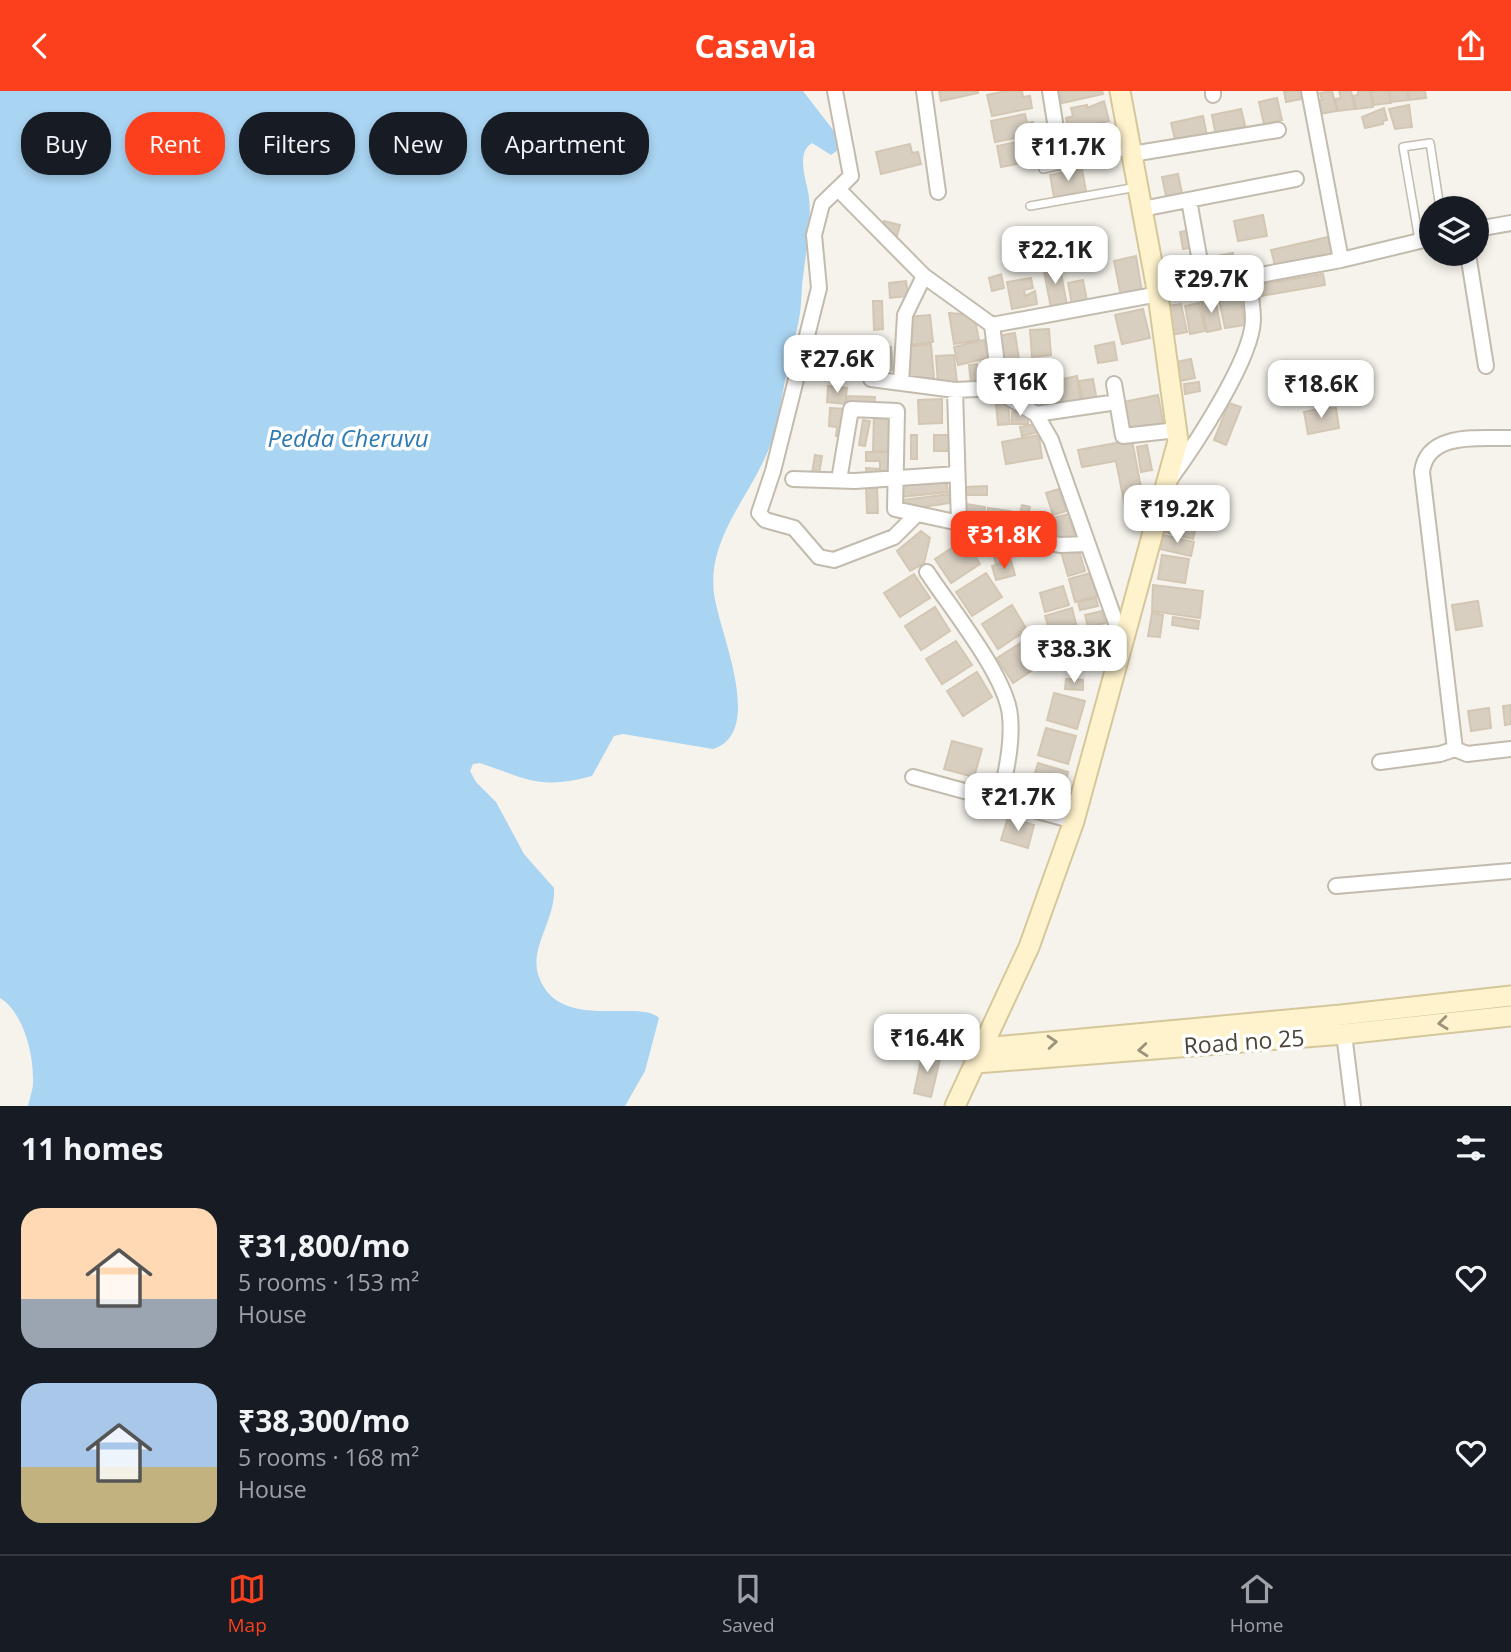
<!DOCTYPE html>
<meta charset="utf-8">
<style>
body{margin:0;font-family:"Open Sans",sans-serif;background:#242831;color:#f1f3f6;height:100vh;display:flex;flex-direction:column;font-size:26px;white-space:nowrap}
*{box-sizing:border-box;margin:0}
p{font-size:23px;color:#9ea1a6}
.icon{flex:none;width:38px;height:38px;fill:none;stroke:currentColor;stroke-width:2;stroke-linecap:round;stroke-linejoin:round}
.map{position:relative;height:1015px;overflow:hidden}
.sheet{display:flex;flex-direction:column;background:#171b24;flex:1}
.sheet>*{flex:none}
.banner{position:absolute;left:21px;top:21px;width:700px;height:63px;display:flex;gap:14px}
.controls{position:absolute;left:1419px;top:105px;display:grid;gap:14px}
.controls a{display:grid;place-items:center;width:70px;height:70px;border-radius:50%;background:#171b24;box-shadow:0 4px 10px #0003;font-size:35px}
.price{position:absolute;translate:-50% -60px;padding:0 16px;border-radius:14px;background:#fff;color:#222;font-size:23px;line-height:46px;filter:drop-shadow(0 2px 4px #0008)}
.price::after{content:'';position:absolute;left:50%;top:42px;width:21px;height:16px;margin-left:-10px;background:inherit;clip-path:polygon(0 0,100% 0,50% 100%)}
.price.active{background:#fc3f1d;color:#fff}
ul{padding:0;list-style:none}
li{display:flex;align-items:center;gap:21px;height:175px;padding:0 21px}
li span{display:grid;place-items:center;flex:none;width:196px;height:140px;border-radius:21px;color:#555}
li>.icon{margin-inline-start:auto}
span .icon{width:84px;height:84px;fill:#fffc;stroke-width:1}
li b{font-size:30px}
h2{display:flex;justify-content:space-between;align-items:center;height:84px;padding:0 21px;font-size:30px}
.pill{padding:0 24px;border-radius:28px;background:#171b24;box-shadow:0 4px 10px #0003;font-size:24px;line-height:63px}
.pill.active{background:#fc3f1d;color:#fff}
header{display:flex;justify-content:space-between;align-items:center;height:91px;padding:0 21px;background:#fc3f1d;color:#fff;font-size:32px;font-weight:700}
.tab-bar{display:flex;justify-content:space-around;align-items:center;height:98px;border-top:2px solid #363941;background:#171b24;font-size:19px;color:#9ea1a6}
.tab-bar a{display:grid;justify-items:center;gap:4px}
.tab-bar .active{color:#fc3f1d}
.map>svg:first-child{display:block}
.water{fill:#a9d4f2}
.building{fill:#d8cfc1;stroke:#d3c7b4;stroke-width:2}
.lines{fill:none;stroke-linecap:round;stroke-linejoin:round}
.lane-casing{stroke:#c2bbae;stroke-width:10}
.street-casing{stroke:#c2bbae;stroke-width:18}
.secondary-casing{stroke:#d6c79b;stroke-width:23}
.lane{stroke:#fff;stroke-width:7}
.street{stroke:#fff;stroke-width:14}
.secondary{stroke:#fff3cd;stroke-width:19}
.oneway{stroke:#9c937c}
.labels{text-anchor:middle;stroke-width:7;stroke-linejoin:round;paint-order:stroke}
.street-label{font-size:23px;fill:#4b4439;stroke:#fff}
.water-label{font-size:24px;font-style:italic;fill:#2e7ab2;stroke:#fff}
</style>
<header><svg class="icon" aria-label="back" viewBox="0 0 24 24"><path d="M15 5l-7 7 7 7"/></svg>Casavia<svg class="icon" aria-label="share" viewBox="0 0 24 24"><path d="M12 15V3M7 8l5-5 5 5M5 13v7h14v-7"/></svg></header>
<div class="map">
<svg width="1511" height="1015" viewBox="0 0 1511 1015">
<rect width="100%" height="100%" fill="#f6f3ec"/>
<path class="water" d="M0,0H803L837,44L838,59L831,64L812,52C795,62 807,91 809,106C812,133 806,160 803,186C801,200 802,214 799,228C797,242 791,255 789,269C783,297 780,325 771,352C753,404 707,444 714,503C719,541 766,641 713,658L623,643L614,645L592,685C539,699 528,688 480,672L473,673L470,680L476,691L496,711L524,763L554,797C556,829 528,858 539,886C559,942 641,907 659,927L645,980L625,1015H28C30,1006 34,996 33,987C33,961 23,921 0,907Z"/>
<path class="building" d="M939,0H978V2L941,10Z
M1006,0H1022L1023,6L1030,5L1032,17L992,25L987,4Z
M1060,0H1102L1103,3L1062,12Z
M1284,0H1301L1302,8L1286,11Z
M1332,0L1337,20L1319,23L1317,10L1322,9L1320,2Z
M1339,0H1351L1355,18L1338,20L1335,8L1341,7Z
M1358,0H1370L1373,16L1356,18L1353,5L1358,4Z
M1376,0H1389L1391,12L1374,14L1371,1Z
M1389,0H1407L1409,9L1391,11Z
M1407,0H1425L1426,7L1409,9Z
M1277,7L1282,29L1264,33L1259,11Z
M1104,10L1109,30L1069,39L1066,27L1073,25L1071,17L1087,14V17Z
M1409,14L1412,36L1395,38L1389,18Z
M1384,17L1387,29L1383,30V33L1365,37L1362,26Z
M1241,18L1246,38L1216,45L1212,24Z
M1025,23L1027,32L1033,31L1036,43L995,51L991,30Z
M1203,25L1207,45L1176,52L1171,32Z
M1107,40L1111,62L1078,68L1074,46Z
M1031,48L1033,57L1039,56L1042,68L1001,76L997,55Z
M910,53L912,62L918,61L921,73L881,83L876,61Z
M1082,78L1086,100L1054,106L1050,84Z
M1178,83L1182,102L1166,105L1162,86Z
M1263,124L1267,145L1238,150L1234,130Z
M884,130L900,134L897,145L881,140Z
M1191,139L1194,156L1183,158L1180,141Z
M1328,146L1332,165L1276,178L1271,159Z
M1233,162L1236,180L1205,187L1201,168Z
M1136,165L1142,201L1121,205L1114,170Z
M1059,172L1067,214L1051,217L1043,175Z
M1001,183L1004,197L992,200L989,187Z
M1323,183L1325,194L1261,205L1259,194Z
M1031,187L1033,197L1024,199L1025,205L1035,200L1037,213L1012,218L1007,191Z
M1083,189L1087,210L1072,213L1068,192Z
M906,190L908,205L890,207L889,192Z
M1240,204L1245,234L1225,237L1219,208Z
M1215,208L1221,238L1207,241L1201,210Z
M873,210H882L883,238L874,239Z
M1199,212L1205,240L1190,243L1185,215Z
M1181,213L1187,241L1171,244L1166,215Z
M1143,218L1150,247L1122,253L1115,224Z
M949,222L974,224L979,249L954,253Z
M930,224L933,251L909,254L906,226Z
M1049,238L1051,264L1032,266L1030,239Z
M1015,242L1019,268L1001,270L997,245Z
M984,249L988,267L958,274L954,256Z
M1114,251L1117,269L1098,272L1095,255Z
M931,253L934,287L910,289L907,256Z
M891,256L893,279L879,280L876,257Z
M954,264L957,292L938,294L936,265Z
M1053,268L1059,316L1044,318L1038,270Z
M1191,268L1195,287L1180,290L1176,271Z
M981,271H988L989,291H983Z
M977,273L979,292L971,293L969,274Z
M1077,285L1082,314L1063,318L1058,289Z
M1035,286L1038,305L1024,307V302L1010,304L1008,290Z
M1093,288L1097,310L1083,313L1079,290Z
M1199,291L1200,300L1185,303L1184,293Z
M828,295L847,297L845,313L827,311Z
M1158,304L1164,336L1129,343L1123,311Z
M847,305L875,306L874,315L846,314Z
M942,308V332L919,333L918,309Z
M1229,312L1241,316L1226,354L1214,349Z
M996,313H1008L1010,333L998,334Z
M830,317L847,318L845,346L836,345L837,336L829,335Z
M1323,317H1336L1339,337L1308,343L1304,321Z
M1012,321H1028V333H1012Z
M874,322L894,323L892,360H873Z
M863,329L870,330L865,355L859,354Z
M1036,333L1038,341L1022,345L1020,336Z
M911,344H917V368H911Z
M934,344H953V360H934Z
M1039,344L1042,367L1006,373L1002,351Z
M1132,349L1145,418L1126,421L1116,370L1082,376L1078,359Z
M1147,354L1152,379L1141,381L1137,356Z
M866,361H890V385H866V377L880,378V370H866Z
M815,364L822,365L819,383L812,382Z
M946,388L948,401L902,406L901,394Z
M866,395H877L878,422H867Z
M987,395V404H966V396Z
M1059,398L1066,420L1053,424L1046,402Z
M949,403L950,412L903,419L902,409Z
M966,413L985,416L983,431L965,429Z
M1022,414L1030,416L1026,433L1018,431Z
M988,417L1010,420L1008,434L986,432Z
M1069,423L1075,446L1041,449L1037,431Z
M1168,429L1196,436L1193,448L1165,441Z
M921,440L930,447L924,472L910,480L897,460Z
M1163,444L1194,451L1191,465L1160,458Z
M1003,448L1009,470L996,473L990,452Z
M964,449L980,473L951,492L935,468Z
M1078,456L1085,480L1068,485L1061,461Z
M1162,464L1189,468L1185,492L1158,488Z
M1011,470L1015,484L996,489L992,475Z
M986,482L1002,506L972,525L956,501Z
M1091,482L1097,505L1075,511L1069,488Z
M914,483L930,507L900,526L884,502Z
M1153,494L1203,500L1200,527L1152,520Z
M1063,495L1069,514L1045,521L1040,502Z
M1096,507L1098,515L1080,519L1078,511Z
M1478,510L1482,535L1456,539L1452,514Z
M1012,514L1027,539L998,558L982,533Z
M935,516L950,540L921,559L905,535Z
M1072,517L1077,537L1051,544L1045,525Z
M1102,520L1105,532L1088,536L1085,524Z
M1152,522L1163,524L1160,546L1148,545Z
M1173,526L1199,530L1198,538L1172,534Z
M1112,545L1115,561L1099,563L1097,548Z
M1095,547V555L1065,558L1064,551Z
M1027,548L1042,573L1013,592L997,567Z
M956,550L972,574L942,593L926,568Z
M977,581L992,606L963,625L947,600Z
M1066,588L1083,589V599L1065,598Z
M1054,602L1085,610L1077,638L1047,629Z
M1511,614V633L1505,634L1503,615Z
M1489,617L1491,637L1471,640L1468,620Z
M1046,637L1076,645L1068,673L1038,664Z
M952,650L982,658L974,686L944,678Z
M1038,672L1068,681L1061,709L1030,700Z
M1008,726L1034,734L1028,757L1001,749Z
M923,960L941,964L931,1006L914,1002Z"/>
<g class="lines">
<defs>
<path id="lane" d="M1043,78L1131,59
M1030,115L1137,96
M1419,149L1403,56L1430,52L1440,117"/>
<path id="street" d="M835,0L851,85L822,113L814,144L819,197L773,380L759,422L765,429L794,437L819,466L834,469L894,446L917,423
M924,0L938,101
M1050,0L1058,50
M1213,0V4
M1309,0L1341,169
M1132,63L1278,39
M838,98L924,185L992,234L1000,297L1006,305L1036,323L1051,349L1122,549
M1189,109L1199,165
M1142,118L1296,88
M1477,138L1511,132
M1468,163L1486,275
M992,234L1341,169L1432,147
M871,288L955,299L1000,297
M901,292L905,224L924,185
M1114,293L1123,345L1177,339
M955,299L959,432
M1036,323L1117,311
M1511,347C1480,348 1427,340 1422,381L1455,658L1467,663L1511,658
M1171,387C1195,354 1252,268 1253,229C1253,215 1250,200 1248,186
M793,388L855,390L957,383
M839,389L851,318L897,320L895,418L1060,454L1087,453
M927,481C950,516 1007,586 1010,625C1013,654 1005,683 1000,711
M1380,671L1440,663L1455,658
M913,686L1074,730
M1336,795L1511,780
M1344,943L1353,1015"/>
<path id="secondary" d="M984,957L1341,924L1511,905
M976,972L1344,943L1511,925
M955,1015L1029,856L1074,730L1178,350L1158,204L1120,0"/>
</defs>
<use href="#lane" class="lane-casing"/>
<use href="#street" class="street-casing"/>
<use href="#secondary" class="secondary-casing"/>
<use href="#lane" class="lane"/>
<use href="#street" class="street"/>
<use href="#secondary" class="secondary"/>
</g>
<defs><path id="oneway-chevron" d="M-2-3.5L2.5 0L-2 3.5" fill="none" stroke-width="1.6" stroke-linecap="round" stroke-linejoin="round" transform="scale(1.75)"/></defs>
<g class="oneway">
<use href="#oneway-chevron" transform="translate(1443 932) rotate(174)"/>
<use href="#oneway-chevron" transform="translate(1052 951) rotate(-5)"/>
<use href="#oneway-chevron" transform="translate(1143 959) rotate(175)"/>
</g>
<g class="labels">
<g class="street-label">
<text transform="translate(1244 951) rotate(-4)" y="8">Road no 25</text>
</g>
<g class="water-label">
<text x="348" y="356">Pedda Cheruvu</text>
</g>
</g>
</svg>
<div class="controls">
<a><svg class="icon" aria-label="layers" viewBox="0 0 24 24"><path d="M12 4l9 5-9 5-9-5zM3 14l9 5 9-5"/></svg></a>
</div>
<b class="price" style="left:1068px;top:92px">₹11.7K</b>
<b class="price" style="left:1055px;top:195px">₹22.1K</b>
<b class="price" style="left:1211px;top:224px">₹29.7K</b>
<b class="price" style="left:837px;top:304px">₹27.6K</b>
<b class="price" style="left:1020px;top:327px">₹16K</b>
<b class="price" style="left:1321px;top:329px">₹18.6K</b>
<b class="price" style="left:1177px;top:454px">₹19.2K</b>
<b class="price active" style="left:1004px;top:480px">₹31.8K</b>
<b class="price" style="left:1074px;top:594px">₹38.3K</b>
<b class="price" style="left:1018px;top:742px">₹21.7K</b>
<b class="price" style="left:927px;top:983px">₹16.4K</b>
<div class="banner">
<a class="pill">Buy</a>
<a class="pill active">Rent</a>
<a class="pill">Filters</a>
<a class="pill">New</a>
<a class="pill">Apartment</a>
</div>
</div>
<section class="sheet">
<h2>11 homes<svg class="icon" aria-label="filters" viewBox="0 0 24 24"><path d="M4 7h16M4 17h16"/><circle cx="9" cy="7" r="2"/><circle cx="15" cy="17" r="2"/></svg></h2>
<ul>
<li><span style="background:linear-gradient(#ffd9b3 65%,#9aa5b1 0)"><svg class="icon" aria-label="home" viewBox="0 0 24 24"><path d="M3 11l9-7 9 7M6 9v11h12V9"/></svg></span><div><b>₹31,800/mo</b><p>5 rooms · 153 m²</p><p>House</p></div><svg class="icon" aria-label="heart" viewBox="0 0 24 24"><path d="M12 20l-8-8c-3-5 5-10 8-4 3-6 11-1 8 4z"/></svg></li>
<li><span style="background:linear-gradient(#a9c7e8 60%,#c2b280 0)"><svg class="icon" aria-label="home" viewBox="0 0 24 24"><path d="M3 11l9-7 9 7M6 9v11h12V9"/></svg></span><div><b>₹38,300/mo</b><p>5 rooms · 168 m²</p><p>House</p></div><svg class="icon" aria-label="heart" viewBox="0 0 24 24"><path d="M12 20l-8-8c-3-5 5-10 8-4 3-6 11-1 8 4z"/></svg></li>
</ul>
</section>
<nav class="tab-bar">
<a class="active"><svg class="icon" aria-label="map" viewBox="0 0 24 24"><path d="M3 6l6-2 6 2 6-2v14l-6 2-6-2-6 2zM9 4v14M15 6v14"/></svg>Map</a>
<a><svg class="icon" aria-label="saved" viewBox="0 0 24 24"><path d="M7 4h10v16l-5-4-5 4z"/></svg>Saved</a>
<a><svg class="icon" aria-label="home" viewBox="0 0 24 24"><path d="M3 11l9-7 9 7M6 9v11h12V9"/></svg>Home</a>
</nav>
